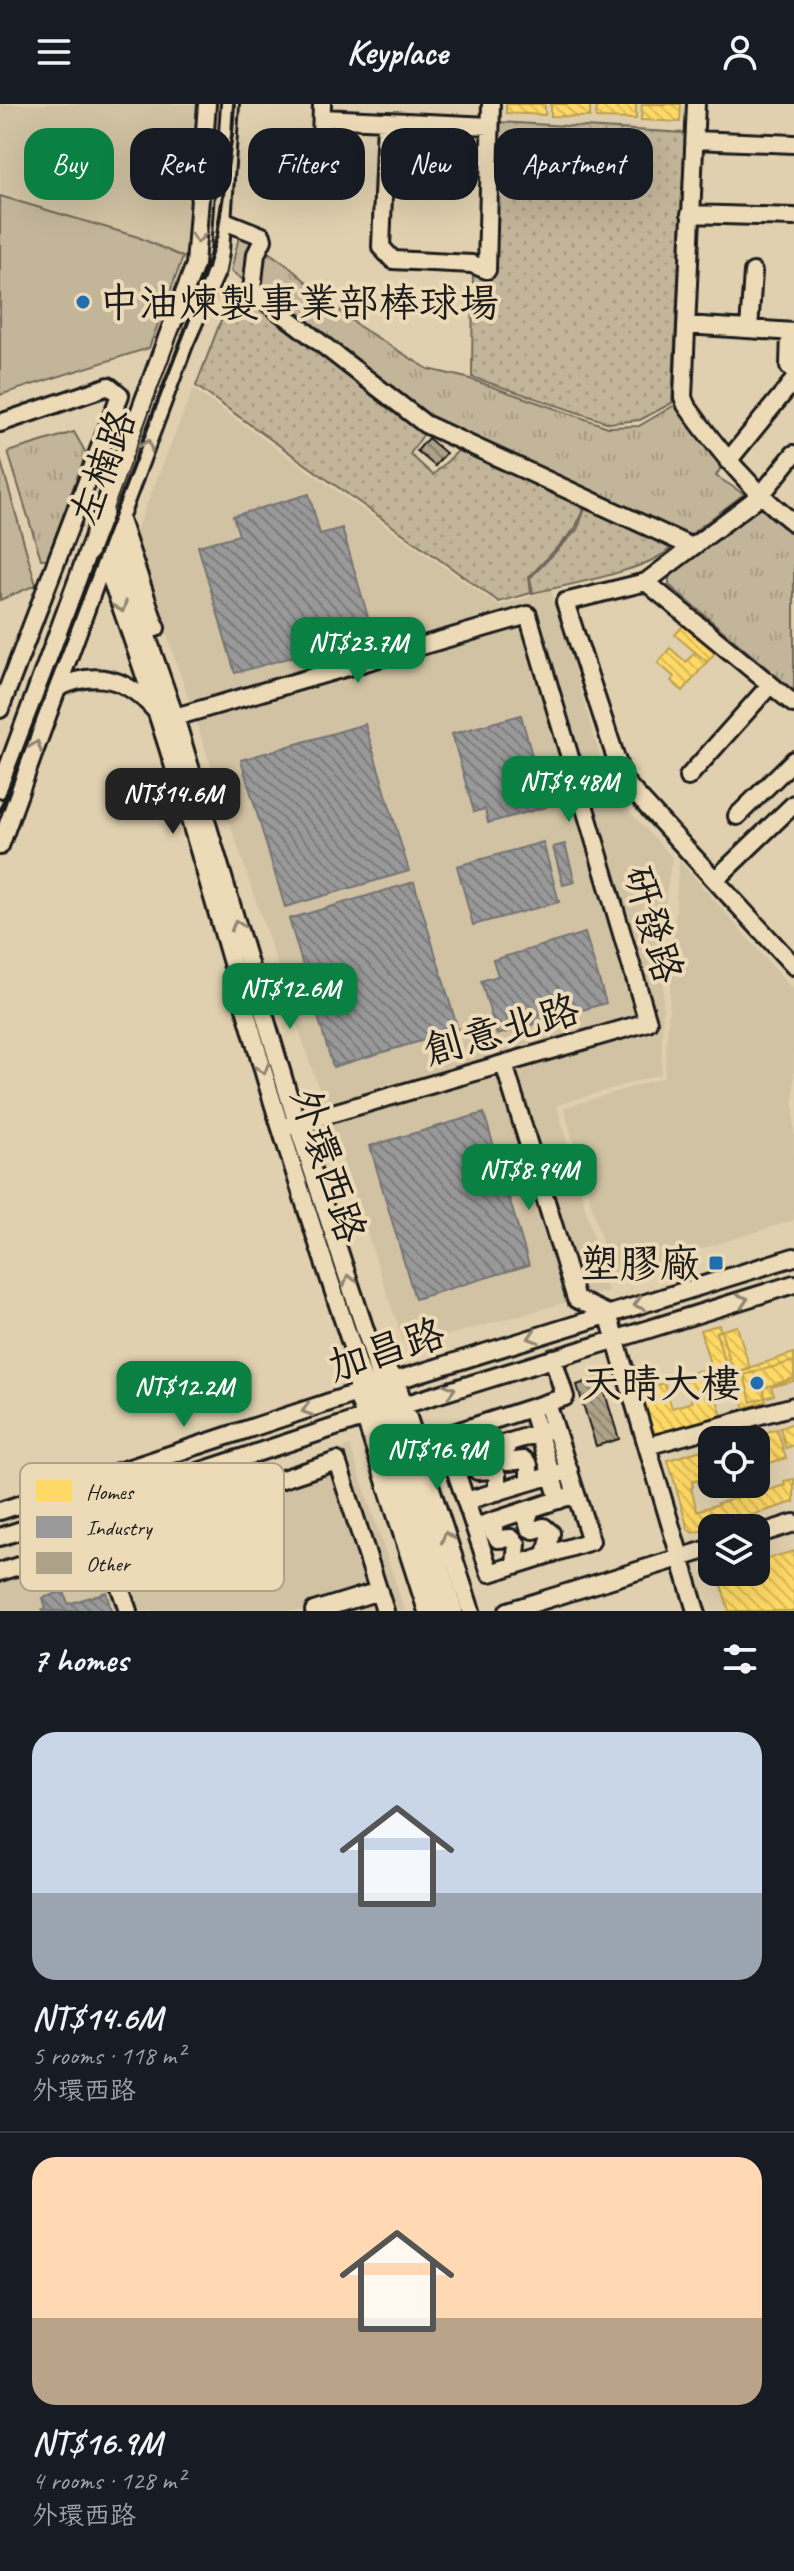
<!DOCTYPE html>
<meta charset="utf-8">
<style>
body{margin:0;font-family:Caveat,"LXGW WenKai TC",sans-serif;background:#20242c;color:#f1f3f6;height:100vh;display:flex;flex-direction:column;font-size:30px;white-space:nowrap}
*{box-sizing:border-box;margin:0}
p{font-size:26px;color:#9ea1a6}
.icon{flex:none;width:44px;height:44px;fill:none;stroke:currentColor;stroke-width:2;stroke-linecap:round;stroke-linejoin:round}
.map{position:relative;height:1507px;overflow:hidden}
.sheet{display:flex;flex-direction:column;background:#171b24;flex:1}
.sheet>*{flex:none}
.banner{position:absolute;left:24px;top:24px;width:746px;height:72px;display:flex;gap:16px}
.tools{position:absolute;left:698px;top:1322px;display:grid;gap:16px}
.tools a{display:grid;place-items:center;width:72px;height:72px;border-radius:16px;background:#171b24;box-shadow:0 8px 32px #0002;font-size:40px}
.price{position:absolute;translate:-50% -68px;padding:0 18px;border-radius:16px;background:#0b8043;color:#fff;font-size:26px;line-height:52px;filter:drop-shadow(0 2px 4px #0008)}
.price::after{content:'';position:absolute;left:50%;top:48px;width:24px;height:18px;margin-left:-12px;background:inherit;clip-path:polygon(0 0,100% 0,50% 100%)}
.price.active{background:#222;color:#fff}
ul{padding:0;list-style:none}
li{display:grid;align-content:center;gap:16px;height:424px;padding:0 32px}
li+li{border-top:2px solid #363941}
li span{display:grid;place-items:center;height:248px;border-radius:24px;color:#555}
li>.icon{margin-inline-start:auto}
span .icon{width:144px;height:144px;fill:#fffc;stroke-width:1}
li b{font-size:34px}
h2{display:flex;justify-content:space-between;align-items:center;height:96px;padding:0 32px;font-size:34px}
.pill{padding:0 28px;border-radius:24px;background:#171b24;box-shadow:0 8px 32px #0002;font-size:28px;line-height:72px}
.pill.active{background:#0b8043;color:#fff}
header{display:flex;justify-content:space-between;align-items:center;height:104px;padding:0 32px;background:#171b24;font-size:36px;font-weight:700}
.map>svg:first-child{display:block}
.built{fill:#d1c2a3}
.grass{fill:url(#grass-dots);stroke:#70685a;stroke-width:2}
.park{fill:url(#park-tufts);stroke:#70685a;stroke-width:2}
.pitch{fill:#c3b599;stroke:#70685a;stroke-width:2}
.homes{fill:url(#homes-back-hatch);stroke:#bba050;stroke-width:2}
.industry{fill:url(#industry-back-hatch);stroke:#747474;stroke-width:2}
.building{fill:url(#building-back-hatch);stroke:#1c1c1c;stroke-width:2}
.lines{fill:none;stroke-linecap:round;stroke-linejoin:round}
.minor-casing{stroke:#1c1c1c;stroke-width:22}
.minor{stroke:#eddbb8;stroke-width:16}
.rail{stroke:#1c1c1c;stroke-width:4}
.oneway{stroke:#8f8572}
.poi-dot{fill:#1f6fb2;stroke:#eddbb8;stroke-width:3}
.labels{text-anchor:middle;stroke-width:8;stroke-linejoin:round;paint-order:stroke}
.poi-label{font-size:40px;fill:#1c1c1c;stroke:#eddbb8;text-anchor:end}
.street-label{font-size:40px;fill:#1c1c1c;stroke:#eddbb8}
.key{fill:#eddbb8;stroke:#aea289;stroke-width:2}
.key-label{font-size:22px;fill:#1c1c1c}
</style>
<header><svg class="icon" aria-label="menu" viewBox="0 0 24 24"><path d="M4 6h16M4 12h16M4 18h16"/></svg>Keyplace<svg class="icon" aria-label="person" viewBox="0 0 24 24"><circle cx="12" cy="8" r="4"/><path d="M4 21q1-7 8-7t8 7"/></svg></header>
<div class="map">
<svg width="794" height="1507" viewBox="0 0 794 1507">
<defs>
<pattern id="grass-dots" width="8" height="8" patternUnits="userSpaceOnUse" patternTransform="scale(2)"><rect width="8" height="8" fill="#c3b599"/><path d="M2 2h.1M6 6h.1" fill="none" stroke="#a79b83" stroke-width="1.8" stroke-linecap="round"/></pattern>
<pattern id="park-tufts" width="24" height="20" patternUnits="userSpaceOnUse" patternTransform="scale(2)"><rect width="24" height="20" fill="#c3b599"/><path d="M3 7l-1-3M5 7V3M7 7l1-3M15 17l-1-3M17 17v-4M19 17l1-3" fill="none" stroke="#a79b83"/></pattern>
<pattern id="homes-back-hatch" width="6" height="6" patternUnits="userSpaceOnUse" patternTransform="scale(2)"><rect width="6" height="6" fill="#ffd966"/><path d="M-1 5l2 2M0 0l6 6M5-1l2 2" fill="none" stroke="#daba58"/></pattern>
<pattern id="industry-back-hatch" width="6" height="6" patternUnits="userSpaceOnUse" patternTransform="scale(2)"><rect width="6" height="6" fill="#999"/><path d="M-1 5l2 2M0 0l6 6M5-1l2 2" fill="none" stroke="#7c7c7c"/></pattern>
<pattern id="building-back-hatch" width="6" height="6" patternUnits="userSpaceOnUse" patternTransform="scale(2)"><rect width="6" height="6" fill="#ada188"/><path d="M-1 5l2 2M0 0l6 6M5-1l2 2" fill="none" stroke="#8c826e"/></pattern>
</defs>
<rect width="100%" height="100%" fill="#e0d0af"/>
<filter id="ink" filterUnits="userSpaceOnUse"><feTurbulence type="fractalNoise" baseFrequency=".0125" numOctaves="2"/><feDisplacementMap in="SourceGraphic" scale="16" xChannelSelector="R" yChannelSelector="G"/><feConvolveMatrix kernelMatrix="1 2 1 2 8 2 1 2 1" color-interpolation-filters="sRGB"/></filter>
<g filter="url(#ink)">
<path class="built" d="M0,0H197L192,114L183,153L138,133L0,92Z
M193,285L499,502L551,486L610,687L672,753L666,790L661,970L557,1001L608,1187L405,1243L134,432Z
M679,756L794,887V1116L612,1173L564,1004L664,973Z
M350,1342L405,1507H0V1456Z"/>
<path class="grass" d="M497,18L685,29L672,299L640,316L609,319L472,273L473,169L492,172Z
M253,201L425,328L410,350L433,371L460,345L584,403L575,425L529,473L531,489L499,498L196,282L226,203L246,207Z
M585,405L673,442C653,466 566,481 533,489L530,474L577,426Z"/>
<path class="park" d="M240,128L288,162L357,221L428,265L467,274L608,323L639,322L673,302L686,307L724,358L716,372L744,390L687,433L434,316L231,167Z
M74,328L86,349L47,455H41L8,348Z
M765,401L794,424V587L669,481V467L755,402Z"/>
<path class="pitch" d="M0,92L138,133L183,153L149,244L0,291Z
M0,354L36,481L0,496Z"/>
<path class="homes" d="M506,0H545V11L506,9Z
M551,0H590V13L551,12Z
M597,0H636V15L596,14Z
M642,0H681L680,18L641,16Z
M692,511L724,538L707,558L675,531Z
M670,544L686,558L695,548L707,558L683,587L671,577L674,573L658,559Z
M719,1221L733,1267L714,1273L700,1226Z
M737,1222L750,1265L729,1272L716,1228Z
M794,1249V1274L763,1284L766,1297L745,1304L733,1269Z
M794,1257V1277L771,1283L774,1291L751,1298L744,1271Z
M707,1264L722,1312L663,1331L654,1330L638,1287L664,1279L672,1304L692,1298L683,1272Z
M794,1319V1341L786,1344L780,1324Z
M777,1325L786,1354L756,1363V1336H739Z
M705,1345L712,1377L699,1381L697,1376L692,1378L693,1383L691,1384L697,1407L719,1400L718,1399L752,1390L751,1388L761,1385L762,1388L785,1381L784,1377L794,1375V1398L693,1429L688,1425L668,1356Z
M794,1447V1507H729L718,1469L756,1468V1458Z"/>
<path class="industry" d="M309,390L320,430L342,424L373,530L235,569L198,442L239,431L233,412Z
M521,611L546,703L488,719L485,705L474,708L452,630Z
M365,620L409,767L285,803L241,656Z
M543,738L559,798L473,821L457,762Z
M565,740L575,778L563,781L553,743Z
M414,778L458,926L333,963L289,815Z
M585,829L606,899L497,931L481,877L498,872L493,856Z
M484,1009L529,1161L415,1195L370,1042Z
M64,1487L68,1500L106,1488L111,1507H41L46,1505L43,1494Z"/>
<path class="building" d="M428,334L446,349L435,362L417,347Z
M600,1273L619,1335L596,1342L577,1281Z"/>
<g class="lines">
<defs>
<path id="minor" d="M696,0L683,293L686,301C718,346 750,385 794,419
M322,14L386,17
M490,22L386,17L381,143L393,156L472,160L487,166L491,0
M695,36L794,40
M320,73L322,0
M690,110L794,113
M222,116L262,132L263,136L256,150L252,186L425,320L692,443
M686,221L794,228
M749,225L753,168
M790,228L789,262L794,267
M0,319L109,282L120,291L0,605
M794,350L761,391L646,478L565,498L623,676L794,862
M728,357L794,276
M103,406L175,613L297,1020L373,1250L381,1281L454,1507
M119,413L156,524
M94,430C165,612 214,802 270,989C323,1163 384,1334 440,1507
M646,478L794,600
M57,584C96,565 127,574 155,606
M175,613L528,511L648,918L281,1024
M688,673L770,581
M0,685L168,231L195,161L207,0
M737,712L794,656
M0,742L119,414L185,238L217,166L220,148L230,0
M715,776L794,700
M504,960L576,1195L608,1210
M608,1210L696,1507
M390,1270L396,1277L471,1507
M357,1279V1289L427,1507
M547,1299L591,1437L490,1469L444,1332C484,1319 525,1306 565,1293L553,1254
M531,1304L559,1396
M508,1338L505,1350L508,1358L524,1356L529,1361V1378
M647,1342L794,1302
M478,1347L475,1360L478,1367L490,1366L497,1371V1388
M452,1356L555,1324
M466,1397L569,1366
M531,1405L527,1417L529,1424L534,1426L544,1423L551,1429L546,1451
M0,1407L381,1281L794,1153
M496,1416L493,1428L498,1435L511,1434L517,1440L515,1461
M475,1423L576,1390
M756,1431L794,1419
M0,1433L375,1310L794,1180
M103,1434L128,1507
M0,1468L337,1357L385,1507
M314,1507L379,1487
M508,1507L712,1444"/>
</defs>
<use href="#minor" class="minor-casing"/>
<use href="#minor" class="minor"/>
<path class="rail" d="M0,707L195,200L217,131L232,31L234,0"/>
</g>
<defs><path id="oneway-chevron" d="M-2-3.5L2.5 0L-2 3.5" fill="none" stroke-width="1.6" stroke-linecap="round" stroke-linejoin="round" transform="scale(2)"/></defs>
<g class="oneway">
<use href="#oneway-chevron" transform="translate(198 134) rotate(94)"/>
<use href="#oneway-chevron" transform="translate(147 341) rotate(-69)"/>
<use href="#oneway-chevron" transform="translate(121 503) rotate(71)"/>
<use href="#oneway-chevron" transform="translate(36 642) rotate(-70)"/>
<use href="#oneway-chevron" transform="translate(237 821) rotate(-107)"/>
<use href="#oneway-chevron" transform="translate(263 965) rotate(74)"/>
<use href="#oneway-chevron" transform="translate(349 1176) rotate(-108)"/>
<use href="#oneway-chevron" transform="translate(743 1196) rotate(-17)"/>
<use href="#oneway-chevron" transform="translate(639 1200) rotate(163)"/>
<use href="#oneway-chevron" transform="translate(533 1233) rotate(162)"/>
<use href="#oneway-chevron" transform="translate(450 1286) rotate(-17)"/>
<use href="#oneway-chevron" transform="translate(307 1306) rotate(162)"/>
<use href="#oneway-chevron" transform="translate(447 1433) rotate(-108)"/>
</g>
</g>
<g class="poi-dot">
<circle cx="83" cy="198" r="8"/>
<rect x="708" y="1151" width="16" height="16" rx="4"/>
<circle cx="757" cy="1279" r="8"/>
</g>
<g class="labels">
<g class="poi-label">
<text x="99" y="212" text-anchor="start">中油煉製事業部棒球場</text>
<text x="700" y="1173">塑膠廠</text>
<text x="741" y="1293">天晴大樓</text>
</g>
<g class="street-label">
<text transform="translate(102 363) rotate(-70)" y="14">左楠路</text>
<text transform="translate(654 820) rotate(74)" y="14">研發路</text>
<text transform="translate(501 925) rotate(-16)" y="14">創意北路</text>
<text transform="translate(329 1061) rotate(72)" y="14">外環西路</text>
<text transform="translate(386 1245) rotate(-18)" y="14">加昌路</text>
</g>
</g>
<rect x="20" y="1359" width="264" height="128" rx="12" class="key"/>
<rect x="36" y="1376" width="36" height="22" fill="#ffd966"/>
<rect x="36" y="1412" width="36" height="22" fill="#999"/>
<rect x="36" y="1448" width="36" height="22" fill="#ada188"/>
<g class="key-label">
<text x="86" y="1395">Homes</text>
<text x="86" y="1431">Industry</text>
<text x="86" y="1467">Other</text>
</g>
</svg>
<div class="tools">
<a><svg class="icon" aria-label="locate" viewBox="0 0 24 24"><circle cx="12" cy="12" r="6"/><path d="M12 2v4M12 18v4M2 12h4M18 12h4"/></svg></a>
<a><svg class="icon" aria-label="layers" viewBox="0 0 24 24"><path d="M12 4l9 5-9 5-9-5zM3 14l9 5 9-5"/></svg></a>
</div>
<b class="price" style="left:358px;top:581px">NT$23.7M</b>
<b class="price" style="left:569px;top:720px">NT$9.48M</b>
<b class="price active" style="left:173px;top:732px">NT$14.6M</b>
<b class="price" style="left:290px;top:927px">NT$12.6M</b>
<b class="price" style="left:529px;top:1108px">NT$8.94M</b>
<b class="price" style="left:184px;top:1325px">NT$12.2M</b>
<b class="price" style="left:437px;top:1388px">NT$16.9M</b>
<div class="banner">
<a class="pill active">Buy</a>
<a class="pill">Rent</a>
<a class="pill">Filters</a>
<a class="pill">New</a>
<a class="pill">Apartment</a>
</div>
</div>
<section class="sheet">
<h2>7 homes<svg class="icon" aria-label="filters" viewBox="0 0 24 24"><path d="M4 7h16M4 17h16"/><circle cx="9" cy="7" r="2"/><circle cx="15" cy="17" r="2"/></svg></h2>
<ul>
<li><span style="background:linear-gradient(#c9d6e8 65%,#9aa5b1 0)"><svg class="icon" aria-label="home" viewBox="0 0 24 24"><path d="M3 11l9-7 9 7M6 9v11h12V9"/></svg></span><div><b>NT$14.6M</b><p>5 rooms · 118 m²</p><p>外環西路</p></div></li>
<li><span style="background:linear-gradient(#ffd9b3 65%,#b9a48a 0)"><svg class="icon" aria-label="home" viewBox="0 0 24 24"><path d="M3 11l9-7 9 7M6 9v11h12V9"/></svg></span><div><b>NT$16.9M</b><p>4 rooms · 128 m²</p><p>外環西路</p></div></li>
</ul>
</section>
